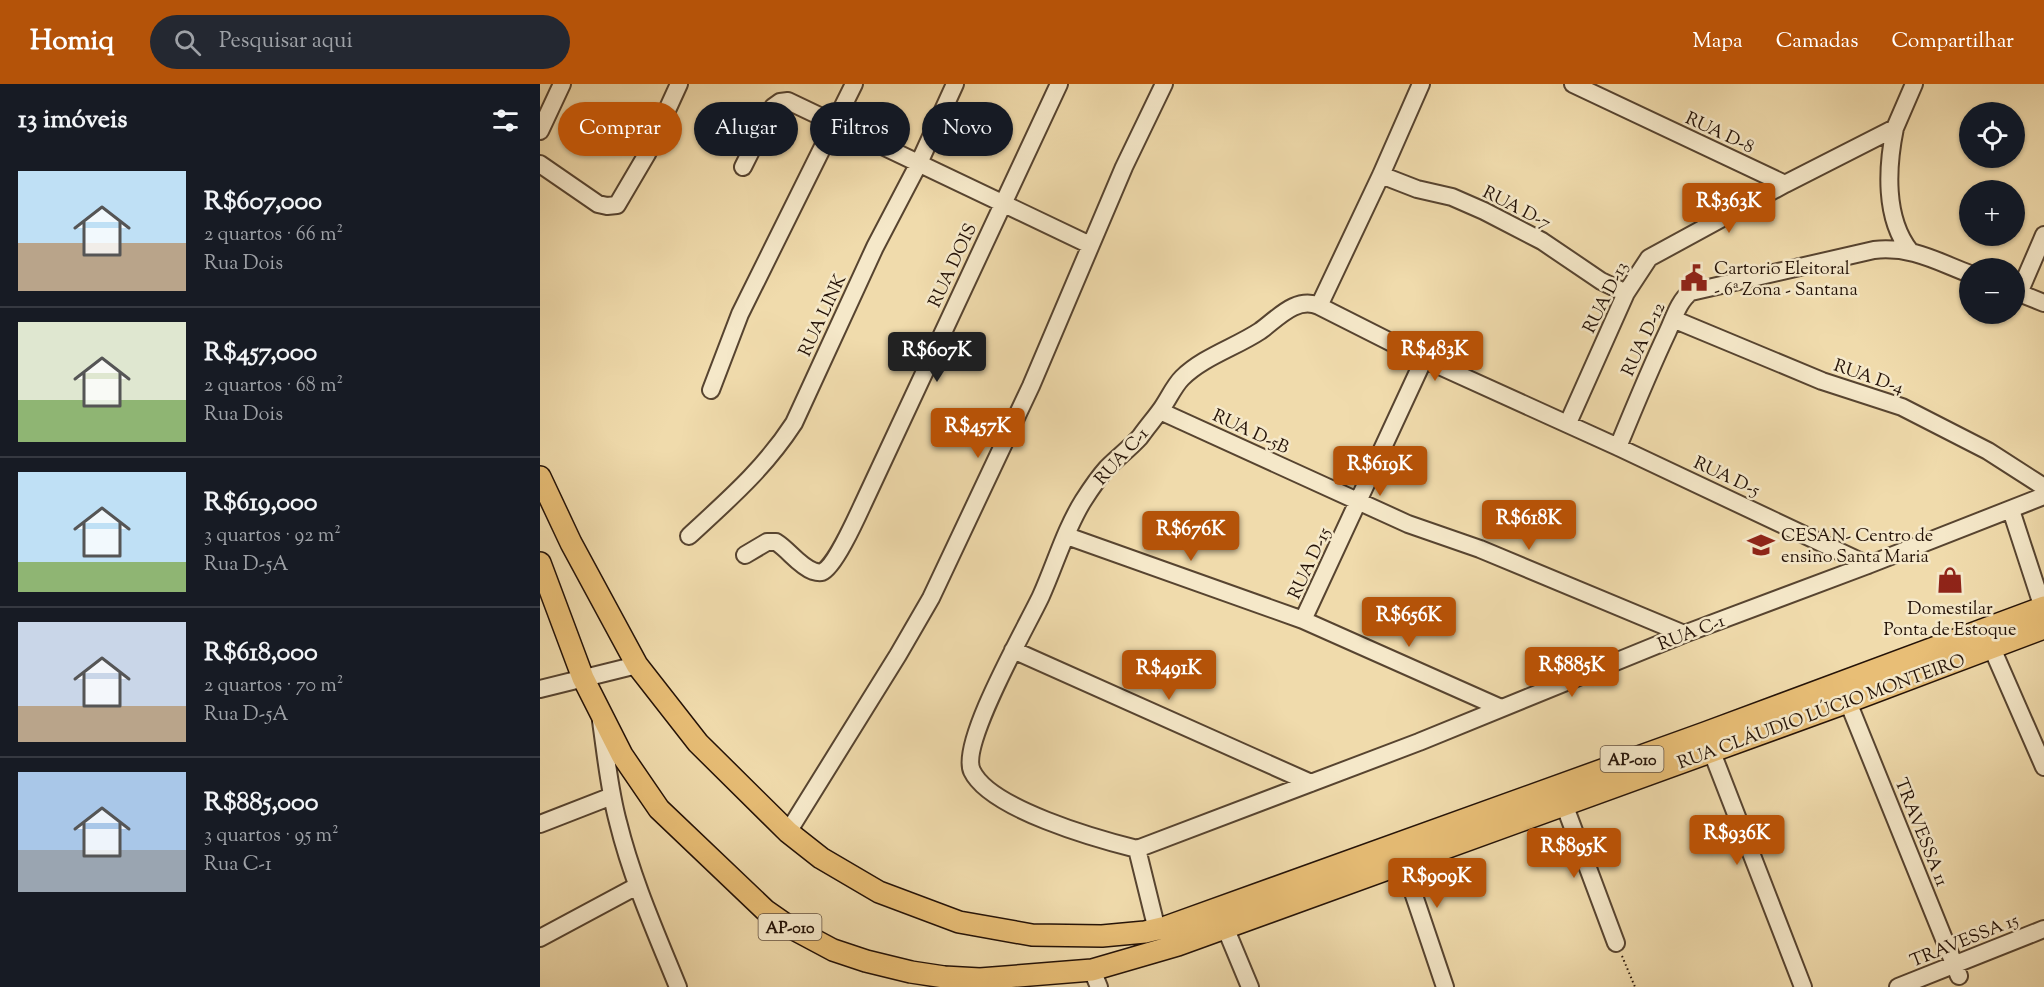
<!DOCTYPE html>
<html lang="pt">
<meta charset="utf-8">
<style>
body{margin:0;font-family:"Sorts Mill Goudy",serif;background:#242831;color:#f1f3f6;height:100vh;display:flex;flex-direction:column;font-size:22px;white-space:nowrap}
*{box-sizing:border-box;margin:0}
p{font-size:20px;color:#9ea1a6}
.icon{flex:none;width:33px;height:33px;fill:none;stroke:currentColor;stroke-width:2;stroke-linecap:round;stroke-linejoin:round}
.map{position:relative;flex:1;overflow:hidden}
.details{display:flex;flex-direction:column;background:#171b24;width:540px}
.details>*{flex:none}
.hud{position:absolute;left:18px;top:18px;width:570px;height:54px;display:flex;gap:12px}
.fabs{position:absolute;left:1419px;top:18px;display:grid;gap:12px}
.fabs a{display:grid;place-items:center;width:66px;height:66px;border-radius:50%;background:#171b24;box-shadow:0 2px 4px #0004;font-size:30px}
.price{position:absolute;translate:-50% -51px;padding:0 14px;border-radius:6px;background:#b45309;color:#fff;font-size:20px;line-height:39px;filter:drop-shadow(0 2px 3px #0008)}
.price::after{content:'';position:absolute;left:50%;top:36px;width:18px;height:14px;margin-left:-9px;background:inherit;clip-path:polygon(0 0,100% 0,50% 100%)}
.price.on{background:#222;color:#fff}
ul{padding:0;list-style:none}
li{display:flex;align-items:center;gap:18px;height:150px;padding:0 18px}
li+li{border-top:2px solid #363941}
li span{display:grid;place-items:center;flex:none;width:168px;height:120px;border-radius:0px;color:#555}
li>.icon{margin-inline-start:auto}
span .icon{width:72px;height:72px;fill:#fffc;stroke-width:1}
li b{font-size:26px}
h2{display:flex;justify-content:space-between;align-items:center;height:72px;padding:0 18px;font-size:26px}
.tag{padding:0 21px;border-radius:27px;background:#171b24;box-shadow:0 2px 4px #0004;font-size:21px;line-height:54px}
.tag.on{background:#b45309;color:#fff}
header{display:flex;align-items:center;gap:36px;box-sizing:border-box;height:84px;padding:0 30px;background:#b45309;color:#fff}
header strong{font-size:28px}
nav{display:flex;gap:33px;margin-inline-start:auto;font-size:21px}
.search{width:420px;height:54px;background:#242831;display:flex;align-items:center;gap:15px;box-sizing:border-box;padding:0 21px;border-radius:33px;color:#9ea1a6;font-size:22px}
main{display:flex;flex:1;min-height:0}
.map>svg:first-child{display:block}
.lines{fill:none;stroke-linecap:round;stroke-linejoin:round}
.minor-casing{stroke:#574430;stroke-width:20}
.major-casing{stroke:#241207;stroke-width:24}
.path{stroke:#241207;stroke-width:2;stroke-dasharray:1.5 3;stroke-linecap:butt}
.minor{stroke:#f5e8c9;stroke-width:16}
.major{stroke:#e8be76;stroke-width:21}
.labels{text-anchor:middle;stroke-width:5;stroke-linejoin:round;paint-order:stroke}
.shield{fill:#f5e8c9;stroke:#635241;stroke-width:1.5}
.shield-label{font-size:16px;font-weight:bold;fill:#241207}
.street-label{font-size:18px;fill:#241207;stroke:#f5e8c9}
.poi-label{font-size:18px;fill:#241207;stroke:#f5e8c9;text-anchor:start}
</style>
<header>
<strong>Homiq</strong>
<div class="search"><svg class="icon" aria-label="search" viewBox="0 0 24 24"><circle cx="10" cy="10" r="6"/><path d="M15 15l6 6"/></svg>Pesquisar aqui</div>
<nav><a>Mapa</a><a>Camadas</a><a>Compartilhar</a></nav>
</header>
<main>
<section class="details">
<h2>13 imóveis<svg class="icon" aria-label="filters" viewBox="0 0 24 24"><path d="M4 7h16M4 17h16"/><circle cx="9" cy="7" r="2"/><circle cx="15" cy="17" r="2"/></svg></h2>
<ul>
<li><span style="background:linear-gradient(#bfe0f5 60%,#b9a48a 0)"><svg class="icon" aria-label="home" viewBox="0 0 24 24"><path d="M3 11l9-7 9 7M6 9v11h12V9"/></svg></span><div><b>R$607,000</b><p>2 quartos · 66 m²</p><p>Rua Dois</p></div></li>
<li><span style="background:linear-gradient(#dfe7d0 65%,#8fb573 0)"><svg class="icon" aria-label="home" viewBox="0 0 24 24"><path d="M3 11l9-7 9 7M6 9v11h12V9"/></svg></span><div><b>R$457,000</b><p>2 quartos · 68 m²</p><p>Rua Dois</p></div></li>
<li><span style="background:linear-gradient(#bfe0f5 75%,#8fb573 0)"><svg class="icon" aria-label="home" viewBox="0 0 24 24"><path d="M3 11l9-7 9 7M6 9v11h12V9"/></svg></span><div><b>R$619,000</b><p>3 quartos · 92 m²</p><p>Rua D-5A</p></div></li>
<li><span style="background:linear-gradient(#c9d6e8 70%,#b9a48a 0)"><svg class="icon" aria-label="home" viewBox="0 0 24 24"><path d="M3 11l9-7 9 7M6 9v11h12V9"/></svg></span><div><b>R$618,000</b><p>2 quartos · 70 m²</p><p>Rua D-5A</p></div></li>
<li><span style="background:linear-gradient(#a9c7e8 65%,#9aa5b1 0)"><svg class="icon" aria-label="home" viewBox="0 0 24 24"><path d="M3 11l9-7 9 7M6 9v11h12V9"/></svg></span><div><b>R$885,000</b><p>3 quartos · 95 m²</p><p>Rua C-1</p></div></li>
</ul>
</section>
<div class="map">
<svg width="1504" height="903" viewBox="0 0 1504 903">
<rect width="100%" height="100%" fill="#f0dbac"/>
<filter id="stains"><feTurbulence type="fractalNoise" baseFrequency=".00333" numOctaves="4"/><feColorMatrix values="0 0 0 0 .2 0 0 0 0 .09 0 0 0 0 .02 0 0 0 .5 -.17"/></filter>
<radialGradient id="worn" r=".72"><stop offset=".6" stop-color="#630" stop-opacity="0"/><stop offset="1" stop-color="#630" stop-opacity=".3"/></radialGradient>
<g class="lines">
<defs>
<path id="minor" d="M1033,0L1245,100
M1355,44C1347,83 1344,134 1370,167
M0,47L22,0
M0,80L58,120L67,122L77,121L107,70L139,0
M203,83L233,23L240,18L248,17L550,161
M841,91L877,105L912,113L944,127L1002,157L1061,197L1086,209
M1474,207L1504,219
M1479,209L1504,151
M779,222L884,275L1078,363L1328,481
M1133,235L1282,297L1362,323L1448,367L1504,403
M171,306L200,230L314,0
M620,327L868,440L940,465L1144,550
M1028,339L1086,209L1109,174L1245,100L1355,44L1374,0
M1078,363C1094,324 1110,285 1128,247C1134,234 1139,216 1151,208L1334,166C1371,162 1396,177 1430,190
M1471,426L1504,527
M149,452C189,415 224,385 254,339L335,163L379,79L415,0
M527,452L763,536L961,624
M205,471L227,458H236C249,466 258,481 273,487C276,488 279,489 282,488C294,484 317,433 323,420L519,0
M763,536L884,275
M1448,555L1504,683
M473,566L771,699
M0,605L97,581
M1308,618L1419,892
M61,637C66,671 69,705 78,738C92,795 116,849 138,903
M1168,658L1263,903
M1024,720L1076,859
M0,740L72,712
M248,748L358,571L391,514L491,302L584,83L624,0
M597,765C557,755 450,725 432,687C419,660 487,542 501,512C515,481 525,446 543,417C550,406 558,394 567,384C578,373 590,364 600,353C607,343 615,334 622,324C629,314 634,302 642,294C663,273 696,263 720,247C737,235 756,212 779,222L841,91L881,0
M859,767L905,903
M685,843L710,903
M617,846L597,765L879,658L1144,550L1328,481L1504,412
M0,854L97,802
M552,886L559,903
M1358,903L1504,845"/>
<path id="major" d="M0,393L31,459L97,581L158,659L248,748L281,774L339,808L419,838L492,851L562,852L605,848L626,843L1165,649L1504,523
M0,479L43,594L82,671L119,725L225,826L248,842L293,866L326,877L371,888L404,893L440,895L552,886L638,861L1308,618L1504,544"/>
</defs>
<use href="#minor" class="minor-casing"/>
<use href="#major" class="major-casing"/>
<path class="path" d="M1082,872L1095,903"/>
<use href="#minor" class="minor"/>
<use href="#major" class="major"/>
</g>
<defs>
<symbol id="civic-bare" viewBox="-9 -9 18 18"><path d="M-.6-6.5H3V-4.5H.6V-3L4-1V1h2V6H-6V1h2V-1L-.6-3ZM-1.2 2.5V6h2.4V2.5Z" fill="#8f2418" stroke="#f5e8c9" stroke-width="2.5" paint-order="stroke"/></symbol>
<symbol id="school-bare" viewBox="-9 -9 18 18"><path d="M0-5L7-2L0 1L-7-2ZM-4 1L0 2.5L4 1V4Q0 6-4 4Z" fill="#8f2418" stroke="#f5e8c9" stroke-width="2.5" paint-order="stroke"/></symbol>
<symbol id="shop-bare" viewBox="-9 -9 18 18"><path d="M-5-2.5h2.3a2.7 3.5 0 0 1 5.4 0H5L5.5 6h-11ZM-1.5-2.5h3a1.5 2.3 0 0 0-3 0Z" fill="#8f2418" stroke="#f5e8c9" stroke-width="2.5" paint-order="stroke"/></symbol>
</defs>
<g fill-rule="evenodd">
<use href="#civic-bare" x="1135" y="175" width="38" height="38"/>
<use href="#school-bare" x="1202" y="442" width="38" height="38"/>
<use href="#shop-bare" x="1391" y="477" width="38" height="38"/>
</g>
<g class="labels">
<g class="shield">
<rect x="1060.5" y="662" width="63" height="26" rx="4.5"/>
<rect x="218.5" y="830" width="63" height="26" rx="4.5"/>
</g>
<g class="shield-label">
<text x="1092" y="681">AP-010</text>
<text x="250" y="849">AP-010</text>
</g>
<g class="street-label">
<text transform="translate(1180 48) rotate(25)" y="6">RUA D-8</text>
<text transform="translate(977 123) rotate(27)" y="6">RUA D-7</text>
<text transform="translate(412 181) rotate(-65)" y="6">RUA DOIS</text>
<text transform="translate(1065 213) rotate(-63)" y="6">RUA D-13</text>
<text transform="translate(282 231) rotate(-65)" y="6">RUA LINK</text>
<text transform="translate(1103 255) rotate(-65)" y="6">RUA D-12</text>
<text transform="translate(1329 292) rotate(19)" y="6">RUA D-4</text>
<text transform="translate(711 347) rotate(25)" y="6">RUA D-5B</text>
<text transform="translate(581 372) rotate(-48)" y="6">RUA C-1</text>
<text transform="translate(1187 392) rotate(25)" y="6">RUA D-5</text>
<text transform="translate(769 479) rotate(-65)" y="6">RUA D-15</text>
<text transform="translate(1151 548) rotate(-21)" y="6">RUA C-1</text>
<text transform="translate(1281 627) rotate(-20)" y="6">RUA CLÁUDIO LÚCIO MONTEIRO</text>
<text transform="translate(1382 748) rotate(68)" y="6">TRAVESSA 11</text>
<text transform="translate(1424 856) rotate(-22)" y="6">TRAVESSA 15</text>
</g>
<g class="poi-label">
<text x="1174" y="190">Cartorio Eleitoral<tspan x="1174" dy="21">- 6ª Zona - Santana</tspan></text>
<text x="1241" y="457">CESAN- Centro de<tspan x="1241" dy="21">ensino Santa Maria</tspan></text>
<text x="1410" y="530" text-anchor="middle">Domestilar<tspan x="1410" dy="21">Ponta de Estoque</tspan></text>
</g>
</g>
<rect width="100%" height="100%" filter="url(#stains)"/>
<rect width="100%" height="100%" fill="url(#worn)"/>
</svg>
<div class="fabs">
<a><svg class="icon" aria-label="locate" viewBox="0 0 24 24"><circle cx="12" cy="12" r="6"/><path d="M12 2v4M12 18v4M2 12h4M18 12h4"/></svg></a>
<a>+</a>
<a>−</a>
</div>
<b class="price" style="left:1189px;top:150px">R$363K</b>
<b class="price" style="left:895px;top:298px">R$483K</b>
<b class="price on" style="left:397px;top:299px">R$607K</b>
<b class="price" style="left:438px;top:375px">R$457K</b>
<b class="price" style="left:840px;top:413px">R$619K</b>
<b class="price" style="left:989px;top:467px">R$618K</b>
<b class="price" style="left:651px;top:478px">R$676K</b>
<b class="price" style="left:869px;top:564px">R$656K</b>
<b class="price" style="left:1032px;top:614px">R$885K</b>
<b class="price" style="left:629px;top:617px">R$491K</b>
<b class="price" style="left:1197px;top:782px">R$936K</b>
<b class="price" style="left:1034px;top:795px">R$895K</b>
<b class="price" style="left:897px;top:825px">R$909K</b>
<div class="hud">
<a class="tag on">Comprar</a>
<a class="tag">Alugar</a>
<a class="tag">Filtros</a>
<a class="tag">Novo</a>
</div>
</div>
</main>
